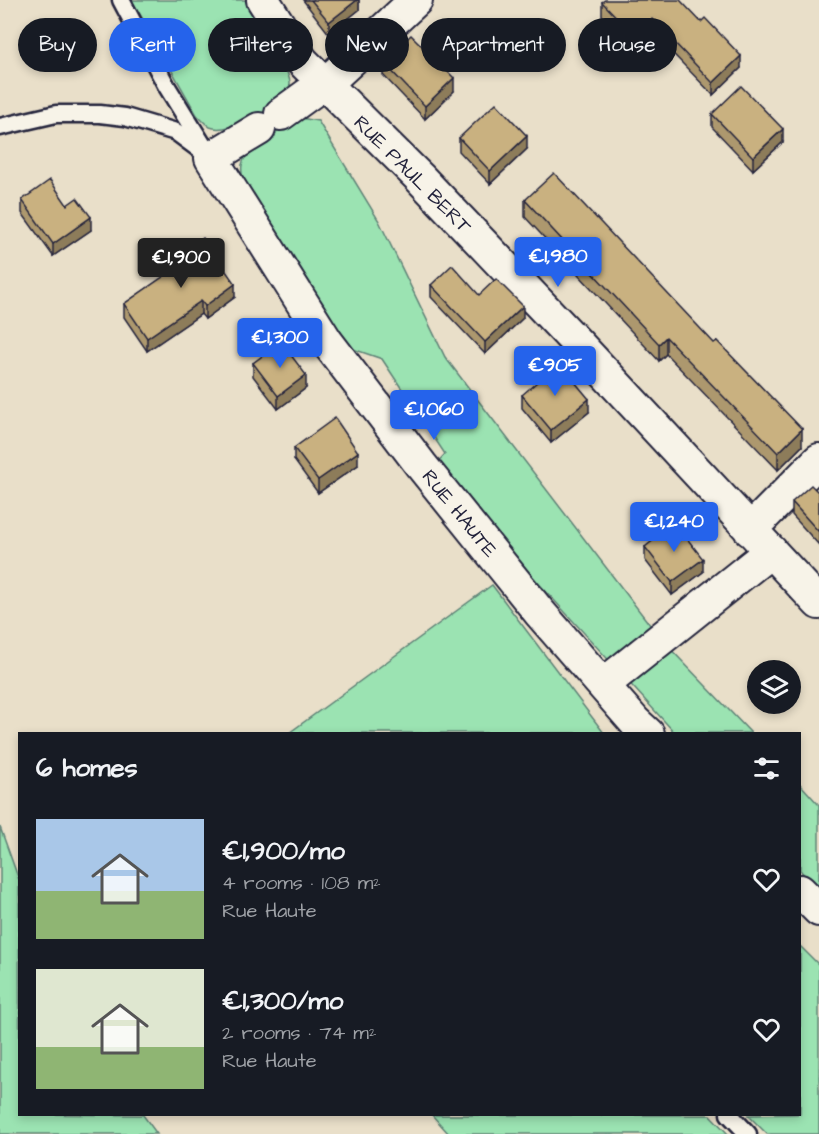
<!DOCTYPE html>
<meta charset="utf-8">
<style>
body{margin:0;font-family:"Architects Daughter",sans-serif;background:#20242c;color:#f1f3f6;height:100vh;display:flex;flex-direction:column;font-size:22px;white-space:nowrap}
*{box-sizing:border-box;margin:0}
p{font-size:20px;color:#9ea1a6}
.icon{flex:none;width:33px;height:33px;fill:none;stroke:currentColor;stroke-width:2;stroke-linecap:round;stroke-linejoin:round}
.map{position:relative;flex:1;overflow:hidden}
.drawer{position:absolute;left:18px;top:732px;width:783px;height:384px;display:flex;flex-direction:column;background:#171b24;border-radius:0px;box-shadow:0 3px 9px #0003}
.drawer>*{flex:none}
.banner{position:absolute;left:18px;top:18px;width:783px;height:54px;display:flex;gap:12px}
.fabs{position:absolute;left:747px;top:660px;display:grid;gap:12px}
.fabs a{display:grid;place-items:center;width:54px;height:54px;border-radius:50%;background:#171b24;box-shadow:0 3px 9px #0003;font-size:30px}
.price{position:absolute;translate:-50% -51px;padding:0 14px;border-radius:6px;background:#2563eb;color:#fff;font-size:20px;line-height:39px;filter:drop-shadow(0 2px 3px #0008)}
.price::after{content:'';position:absolute;left:50%;top:36px;width:18px;height:14px;margin-left:-9px;background:inherit;clip-path:polygon(0 0,100% 0,50% 100%)}
.price.selected{background:#222;color:#fff}
ul{padding:0;list-style:none}
li{display:flex;align-items:center;gap:18px;height:150px;padding:0 18px}
li span{display:grid;place-items:center;flex:none;width:168px;height:120px;border-radius:0px;color:#555}
li>.icon{margin-inline-start:auto}
span .icon{width:72px;height:72px;fill:#fffc;stroke-width:1}
li b{font-size:26px}
h2{display:flex;justify-content:space-between;align-items:center;height:72px;padding:0 18px;font-size:26px}
.pill{padding:0 21px;border-radius:27px;background:#171b24;box-shadow:0 3px 9px #0003;font-size:21px;line-height:54px}
.pill.selected{background:#2563eb;color:#fff}
.map>svg:first-child{display:block}
.green{fill:#9be3b2;stroke:#5e8276;stroke-width:1.5}
.lines{fill:none;stroke-linecap:round;stroke-linejoin:round}
.lane-casing{stroke:#22223b;stroke-width:21}
.street-casing{stroke:#22223b;stroke-width:36}
.lane{stroke:#f7f3e8;stroke-width:16}
.street{stroke:#f7f3e8;stroke-width:32}
.wall{fill:#ad986e;stroke:#22223b;stroke-width:1.5}
.shaded-wall{fill:#8d7c5a;stroke:#22223b;stroke-width:1.5}
.building{fill:#c9b180;stroke:#22223b;stroke-width:1.5}
.labels{text-anchor:middle;stroke-width:5;stroke-linejoin:round;paint-order:stroke}
.street-label{font-size:20px;fill:#22223b;stroke:#f7f3e8}
</style>
<div class="map">
<svg width="819" height="1134" viewBox="0 0 819 1134">
<rect width="100%" height="100%" fill="#e9dfc9"/>
<filter id="ink" filterUnits="userSpaceOnUse"><feTurbulence type="fractalNoise" baseFrequency=".0167" numOctaves="2"/><feDisplacementMap in="SourceGraphic" scale="12" xChannelSelector="R" yChannelSelector="G"/><feConvolveMatrix kernelMatrix="1 2 1 2 8 2 1 2 1" color-interpolation-filters="sRGB"/></filter>
<g filter="url(#ink)">
<path class="green" d="M132,0H245C254,15 292,71 290,85C289,106 229,135 210,127C205,124 201,119 197,115Z
M300,118L318,121L379,221L445,357L660,638L751,733H675L433,467L445,454L382,359L344,346L247,193C245,185 240,174 242,165C245,146 284,128 300,118Z
M492,585L604,733H289Z
M800,784L819,805V892L800,870Z
M0,827L19,880L20,1114L143,1115L157,1134H0Z
M800,946L819,965V1134H767L748,1115L800,1114Z
M432,1115H710L728,1134H449Z"/>
<g class="lines">
<defs>
<path id="lane" d="M121,0L166,85L206,150
M0,127L56,114H100L125,117L176,132L211,158
M729,1114L748,1134"/>
<path id="street" d="M263,0L302,61L419,177L578,344L819,603
M281,114L335,75L416,0
M259,129L211,158L327,342L421,465L540,613L635,722L648,734
M750,530L819,460
M613,677L771,551
M800,891L819,910"/>
</defs>
<use href="#lane" class="lane-casing"/>
<use href="#street" class="street-casing"/>
<use href="#lane" class="lane"/>
<use href="#street" class="street"/>
</g>
<path class="wall" d="M303,0H359V10L329,34Z
M602,2L701,22L741,68L713,95L652,32L642,41L635,33L627,41L602,15Z
M383,62L454,91L425,119L383,75Z
M712,114L783,142L753,170L712,127Z
M459,138L527,149L490,184L459,151Z
M22,200L67,205L91,230L53,256L22,213Z
M525,200L802,446L778,470L666,354L659,361L525,217Z
M172,260L235,297L205,319L201,314L147,351L124,317V304L172,271Z
M431,285L479,295L523,318L485,354L431,297Z
M253,363L306,388L278,409L253,376Z
M522,395L589,412L551,443L522,408Z
M294,448L358,465L318,493L294,460Z
M819,493V545L792,515V502Z
M645,547L703,572L672,595L645,560Z"/>
<path class="shaded-wall" d="M357,0H359V10L329,34V22Z
M652,19V32L642,41V29Z
M635,21V33L627,41V28Z
M741,56V68L713,95V83Z
M454,78V91L425,119V106Z
M783,129V142L753,170V157Z
M527,136V149L490,184V171Z
M91,217V230L53,256V244Z
M235,284V297L205,319V306Z
M201,301V314L147,351V338Z
M523,306V318L485,354V342Z
M666,337V354L659,361V344Z
M306,375V388L278,409V396Z
M589,399V412L551,443V430Z
M802,429V446L778,470V453Z
M358,452V465L318,493V480Z
M703,559V572L672,595V582Z"/>
<path class="building" d="M311,0H357L329,22Z
M605,0H680L701,22L705,18L741,56L713,83L652,19L642,29L635,21L627,28L602,2Z
M411,35L454,78L425,106L383,62Z
M741,86L783,129L753,157L712,114Z
M496,103L527,136L490,171L459,138Z
M554,173L714,343L717,341L802,429L778,453L666,337L659,344L525,200Z
M50,180L67,205L77,198L91,217L53,244L22,200Z
M203,238L235,284L205,306L201,301L147,338L124,304L177,267L172,260Z
M452,265L479,295L496,279L523,306L485,342L431,285Z
M281,342L306,375L278,396L253,363Z
M559,363L589,399L551,430L522,395Z
M335,418L358,452L318,480L294,448Z
M811,485L819,493V532L792,502Z
M675,523L703,559L672,582L645,547Z"/>
</g>
<g class="labels">
<g class="street-label">
<text transform="translate(413 174) rotate(45)" y="7">RUE PAUL BERT</text>
<text transform="translate(460 513) rotate(51)" y="7">RUE HAUTE</text>
</g>
</g>
</svg>
<div class="fabs">
<a><svg class="icon" aria-label="layers" viewBox="0 0 24 24"><path d="M12 4l9 5-9 5-9-5zM3 14l9 5 9-5"/></svg></a>
</div>
<b class="price" style="left:558px;top:288px">€1,980</b>
<b class="price selected" style="left:181px;top:289px">€1,900</b>
<b class="price" style="left:280px;top:369px">€1,300</b>
<b class="price" style="left:555px;top:397px">€905</b>
<b class="price" style="left:434px;top:441px">€1,060</b>
<b class="price" style="left:674px;top:553px">€1,240</b>
<div class="banner">
<a class="pill">Buy</a>
<a class="pill selected">Rent</a>
<a class="pill">Filters</a>
<a class="pill">New</a>
<a class="pill">Apartment</a>
<a class="pill">House</a>
</div>
<section class="drawer">
<h2>6 homes<svg class="icon" aria-label="filters" viewBox="0 0 24 24"><path d="M4 7h16M4 17h16"/><circle cx="9" cy="7" r="2"/><circle cx="15" cy="17" r="2"/></svg></h2>
<ul>
<li><span style="background:linear-gradient(#a9c7e8 60%,#8fb573 0)"><svg class="icon" aria-label="home" viewBox="0 0 24 24"><path d="M3 11l9-7 9 7M6 9v11h12V9"/></svg></span><div><b>€1,900/mo</b><p>4 rooms · 108 m²</p><p>Rue Haute</p></div><svg class="icon" aria-label="heart" viewBox="0 0 24 24"><path d="M12 20l-8-8c-3-5 5-10 8-4 3-6 11-1 8 4z"/></svg></li>
<li><span style="background:linear-gradient(#dfe7d0 65%,#8fb573 0)"><svg class="icon" aria-label="home" viewBox="0 0 24 24"><path d="M3 11l9-7 9 7M6 9v11h12V9"/></svg></span><div><b>€1,300/mo</b><p>2 rooms · 74 m²</p><p>Rue Haute</p></div><svg class="icon" aria-label="heart" viewBox="0 0 24 24"><path d="M12 20l-8-8c-3-5 5-10 8-4 3-6 11-1 8 4z"/></svg></li>
</ul>
</section>
</div>
